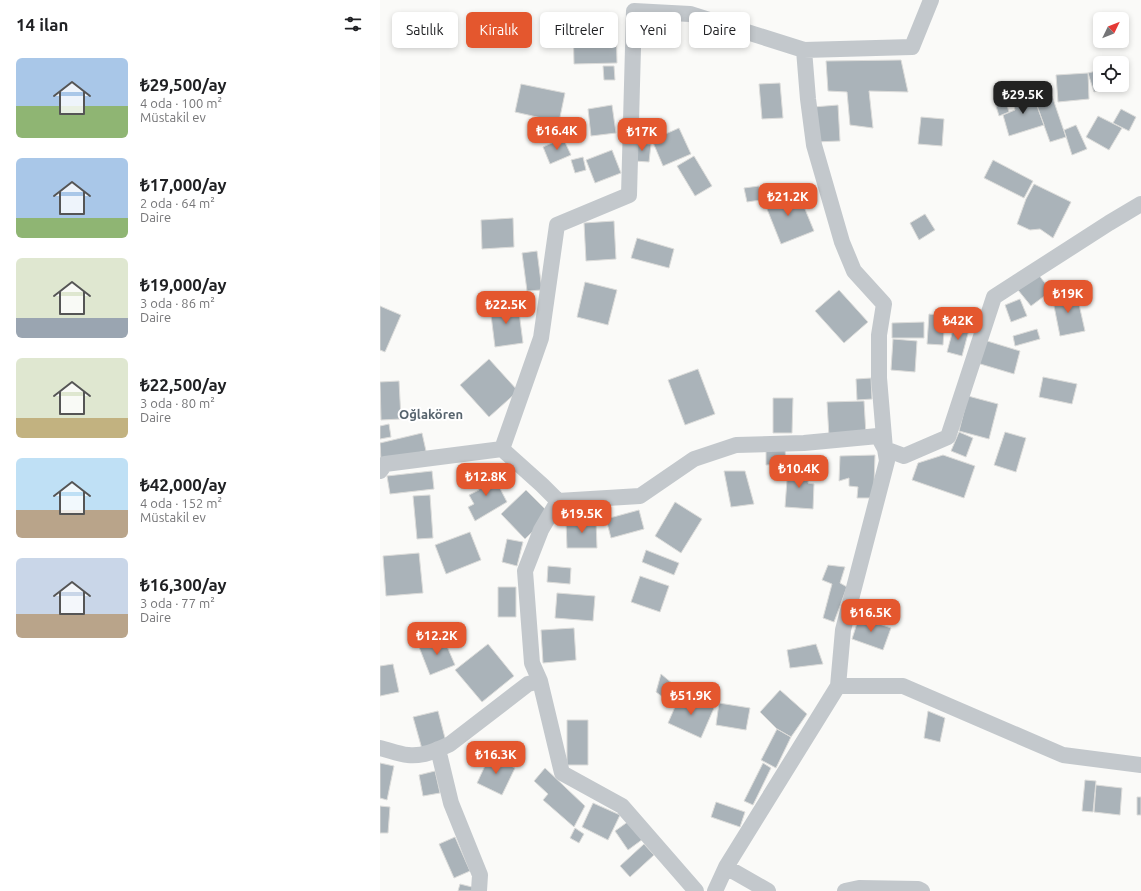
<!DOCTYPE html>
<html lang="tr">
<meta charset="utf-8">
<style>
body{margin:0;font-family:Ubuntu,sans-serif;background:#f6f6f6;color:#202124;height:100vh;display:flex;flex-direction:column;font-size:15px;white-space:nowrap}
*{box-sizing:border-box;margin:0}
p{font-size:13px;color:#757577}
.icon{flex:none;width:22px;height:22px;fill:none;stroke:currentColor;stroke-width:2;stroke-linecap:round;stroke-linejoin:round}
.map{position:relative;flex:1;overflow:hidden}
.drawer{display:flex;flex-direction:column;background:#fff;width:380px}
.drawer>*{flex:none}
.top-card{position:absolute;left:12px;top:12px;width:380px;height:36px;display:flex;gap:8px}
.needle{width:26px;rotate:47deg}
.buttons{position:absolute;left:713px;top:12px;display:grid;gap:8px}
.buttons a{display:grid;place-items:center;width:36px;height:36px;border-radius:6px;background:#fff;box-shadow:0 2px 6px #0003;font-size:20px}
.price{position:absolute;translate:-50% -34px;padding:0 9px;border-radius:8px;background:#e4572e;color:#fff;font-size:13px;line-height:26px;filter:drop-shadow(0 1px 2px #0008)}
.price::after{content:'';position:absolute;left:50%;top:24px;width:12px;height:9px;margin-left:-6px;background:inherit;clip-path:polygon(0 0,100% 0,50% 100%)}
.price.current{background:#222;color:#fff}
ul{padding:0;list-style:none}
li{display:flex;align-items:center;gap:12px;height:100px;padding:0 16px}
li span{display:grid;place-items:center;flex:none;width:112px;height:80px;border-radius:6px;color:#555}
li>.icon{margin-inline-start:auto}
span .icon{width:48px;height:48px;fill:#fffc;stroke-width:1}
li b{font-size:17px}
h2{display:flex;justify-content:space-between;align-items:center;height:48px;padding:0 16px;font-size:17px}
.chip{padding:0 14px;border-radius:6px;background:#fff;box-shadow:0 2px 6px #0003;font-size:14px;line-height:36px}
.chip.current{background:#e4572e;color:#fff}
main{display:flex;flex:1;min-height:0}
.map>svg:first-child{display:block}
.building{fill:#aab3b9;stroke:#dcdcda}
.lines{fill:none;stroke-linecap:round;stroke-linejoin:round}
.street{stroke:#c3c8cc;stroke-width:16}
.labels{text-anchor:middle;stroke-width:4;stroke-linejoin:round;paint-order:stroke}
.quarter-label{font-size:13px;font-weight:bold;fill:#57646e;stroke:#fff}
</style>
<main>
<section class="drawer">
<h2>14 ilan<svg class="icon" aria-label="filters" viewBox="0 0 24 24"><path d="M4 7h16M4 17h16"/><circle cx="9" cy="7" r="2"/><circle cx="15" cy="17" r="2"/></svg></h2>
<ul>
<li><span style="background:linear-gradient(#a9c7e8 60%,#8fb573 0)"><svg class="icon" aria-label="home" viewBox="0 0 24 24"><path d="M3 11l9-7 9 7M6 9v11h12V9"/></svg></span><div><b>₺29,500/ay</b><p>4 oda · 100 m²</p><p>Müstakil ev</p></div></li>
<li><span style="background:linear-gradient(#a9c7e8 75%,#8fb573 0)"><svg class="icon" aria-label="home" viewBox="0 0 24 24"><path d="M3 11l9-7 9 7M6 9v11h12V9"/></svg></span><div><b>₺17,000/ay</b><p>2 oda · 64 m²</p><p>Daire</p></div></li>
<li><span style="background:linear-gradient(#dfe7d0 75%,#9aa5b1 0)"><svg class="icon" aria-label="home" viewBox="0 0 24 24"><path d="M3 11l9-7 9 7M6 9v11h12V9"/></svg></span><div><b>₺19,000/ay</b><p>3 oda · 86 m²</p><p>Daire</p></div></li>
<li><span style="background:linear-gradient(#dfe7d0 75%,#c2b280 0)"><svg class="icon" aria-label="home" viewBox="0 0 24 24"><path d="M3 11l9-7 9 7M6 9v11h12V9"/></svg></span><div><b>₺22,500/ay</b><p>3 oda · 80 m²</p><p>Daire</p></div></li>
<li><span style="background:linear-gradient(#bfe0f5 65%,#b9a48a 0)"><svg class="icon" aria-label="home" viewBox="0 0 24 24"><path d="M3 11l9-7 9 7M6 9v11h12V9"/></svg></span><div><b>₺42,000/ay</b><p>4 oda · 152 m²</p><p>Müstakil ev</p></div></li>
<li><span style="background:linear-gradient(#c9d6e8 70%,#b9a48a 0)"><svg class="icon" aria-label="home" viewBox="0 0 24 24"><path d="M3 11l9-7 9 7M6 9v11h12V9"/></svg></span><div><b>₺16,300/ay</b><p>3 oda · 77 m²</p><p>Daire</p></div></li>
</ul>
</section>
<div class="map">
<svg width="761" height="891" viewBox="0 0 761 891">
<rect width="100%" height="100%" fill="#fafaf8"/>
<path class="building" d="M236,18L237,63L194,64L193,19Z
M521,60L528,92L489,91L493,128L470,125L467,92L448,91L446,61Z
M223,66H234L235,80H224Z
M720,70V85H737L714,92L708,73Z
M742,71L747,82L742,83Z
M708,73L709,99L678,102L676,75Z
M400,83L403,118L382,119L379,84Z
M141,84L185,93L179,122L135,112Z
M652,92L664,125L629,136L623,115L635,110L632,98Z
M624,96L629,112L619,116L614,99Z
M672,96L686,137L670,142L656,103Z
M232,105L236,133L211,136L208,109Z
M458,105L460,141L434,142L433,107Z
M741,109L756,117L749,131L733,123Z
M718,116L742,128L729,150L706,137Z
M541,117L564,119L562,146L538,144Z
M696,125L707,149L692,155L684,130Z
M299,128L311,154L283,166L272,140Z
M183,138L191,155L170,164L163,147Z
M255,143L271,144L269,162L254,161Z
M232,150L241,173L215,183L206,160Z
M314,156L332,186L315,196L297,166Z
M203,157L206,170L195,173L191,160Z
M613,160L653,181L644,198L604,178Z
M654,184L691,202L673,238L660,229L650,230L637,224L646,199Z
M379,186L381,200L367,202L364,188Z
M406,190L410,201L420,197L434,231L401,244L383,199Z
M545,214L555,230L539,240L530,223Z
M133,218L134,247L102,249L101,220Z
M234,221L236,259L206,261L204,223Z
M257,238L294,249L289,268L251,258Z
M157,251L162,290L147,291L142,253Z
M658,274L671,291L651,306L638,290Z
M205,282L237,290L228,325L197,317Z
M459,290L488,322L464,343L435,311Z
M696,291L705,331L680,336L672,296Z
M640,299L647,316L631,322L625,305Z
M138,304L143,343L115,347L110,307Z
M0,306L21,315L5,352L0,350Z
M571,308L591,309L590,321H570Z
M549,314L565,316L563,345L547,344Z
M544,322V338H512V323Z
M574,326L589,330L582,356L567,352Z
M657,329L660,339L635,346L633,336Z
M513,339L537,341L535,372L511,370Z
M604,340L640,351L634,374L597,363Z
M109,359L138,391L109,417L80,385Z
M318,369L335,414L305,425L288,380Z
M663,377L697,384L692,404L659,397Z
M491,378L492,399L477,400L476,379Z
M19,381L21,419L1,420L0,382Z
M588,396L618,404L609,439L579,431Z
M393,398H413L412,433H393Z
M484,401L486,435L449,437L447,402Z
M9,424L11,437L0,439V426Z
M579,432L593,438L586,457L571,451Z
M625,432L646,438L636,472L614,465Z
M42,433L46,451L1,461L0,443Z
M405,448L406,464L386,465V450Z
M495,455L494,486L490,498H477L478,487L469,486V478L459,481L460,456Z
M563,455L595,466L584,498L532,480L538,463Z
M408,466L429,468L428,483L434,484L433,509L405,507Z
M52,471L54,489L10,494L7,476Z
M111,471L127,502L95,521L88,507L94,504L89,495L99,490L95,481Z
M344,471H365L374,504L351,507Z
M146,490L170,514L145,539L121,514Z
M50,495L53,538L37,539L33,496Z
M295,502L322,519L301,553L275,536Z
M259,510L264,529L231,538L226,519Z
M216,520L217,548H187L186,521Z
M90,532L101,560L66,574L55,545Z
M127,539L143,542L137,566L122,562Z
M266,550L299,563L294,575L262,562Z
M39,553L43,593L6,596L3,556Z
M448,565L465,567L460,583L467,587L454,622L443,618L452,584L442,580Z
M168,566L191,568L190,584L167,582Z
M260,576L289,586L280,612L251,602Z
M118,587H136V617H118Z
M177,593L215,596L213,621L175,618Z
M479,617L511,628L503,650L472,639Z
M194,628L196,660L163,663L161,630Z
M63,637L75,665L50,675L39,647Z
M108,644L134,676L102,702L75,670Z
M436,644L443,664L410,668L407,650Z
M13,664L19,692L0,696V666Z
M281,674L299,689L287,700L276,692Z
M400,690L427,714L411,737L397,729L380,712Z
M301,693L334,708L321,738L288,723Z
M339,703L370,708L366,730L336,725Z
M58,711L66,742L42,749L33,717Z
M548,711L565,718L560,742L544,738Z
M187,720H208V765H187Z
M397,729L411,737L396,768L381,760Z
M110,755L135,768L122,795L97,783Z
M0,763L14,766L7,800L0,798Z
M383,763L391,768L373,805L364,801Z
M165,768L205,806L194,827L163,800L168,794L154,781Z
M55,771L60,793L43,796L39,775Z
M705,780L716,781L713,812L702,811Z
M716,785L742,788L740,815L714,812Z
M757,797H761V815H757Z
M336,802L365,812L360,827L331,817Z
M213,803L240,815L228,840L202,827Z
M0,806L10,807L8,833H0Z
M249,821L263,839L248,850L235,831Z
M195,828L204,834L199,843L190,838Z
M75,837L90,871L74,878L59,844Z
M264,844L274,855L250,877L240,866Z
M80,884L96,888V891H78Z"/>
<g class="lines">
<path class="street" d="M424,50L532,47L551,0
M122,449L162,485L178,501L260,496L314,459L356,445L424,443L498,436L505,449L524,456L568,437L614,297L729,223L761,204
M0,471L5,464L122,449L161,338L177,225L249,195L254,11L310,14L424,50L428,99L434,145L462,242L474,271L504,304L499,335V378L505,449L507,461L463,630L458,686L346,867L335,891
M178,501L161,530L145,571L152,663L160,681L182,773L242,806L316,891
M458,686H523L683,755L761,765
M0,748C9,750 18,754 28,755C42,757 57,750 70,744L148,684L160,681
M58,749L71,803L100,875L99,891
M346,867L388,891
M465,891L479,888L538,889L542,891"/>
</g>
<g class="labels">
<g class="quarter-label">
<text x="51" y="419">Oğlakören</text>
</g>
</g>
</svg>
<div class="buttons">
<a><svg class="needle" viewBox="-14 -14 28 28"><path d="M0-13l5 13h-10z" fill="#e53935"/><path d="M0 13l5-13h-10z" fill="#757577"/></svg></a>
<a><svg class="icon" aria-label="locate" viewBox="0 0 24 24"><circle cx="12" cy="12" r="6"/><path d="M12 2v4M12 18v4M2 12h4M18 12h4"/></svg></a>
</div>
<b class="price current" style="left:643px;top:115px">₺29.5K</b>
<b class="price" style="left:177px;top:151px">₺16.4K</b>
<b class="price" style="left:262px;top:152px">₺17K</b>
<b class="price" style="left:408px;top:217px">₺21.2K</b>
<b class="price" style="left:688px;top:314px">₺19K</b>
<b class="price" style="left:126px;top:325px">₺22.5K</b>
<b class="price" style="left:578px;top:341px">₺42K</b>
<b class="price" style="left:419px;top:489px">₺10.4K</b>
<b class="price" style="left:106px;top:497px">₺12.8K</b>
<b class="price" style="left:202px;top:534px">₺19.5K</b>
<b class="price" style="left:491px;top:633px">₺16.5K</b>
<b class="price" style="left:57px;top:656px">₺12.2K</b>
<b class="price" style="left:311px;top:716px">₺51.9K</b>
<b class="price" style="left:116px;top:775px">₺16.3K</b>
<div class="top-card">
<a class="chip">Satılık</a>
<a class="chip current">Kiralık</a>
<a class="chip">Filtreler</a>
<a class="chip">Yeni</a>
<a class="chip">Daire</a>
</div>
</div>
</main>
